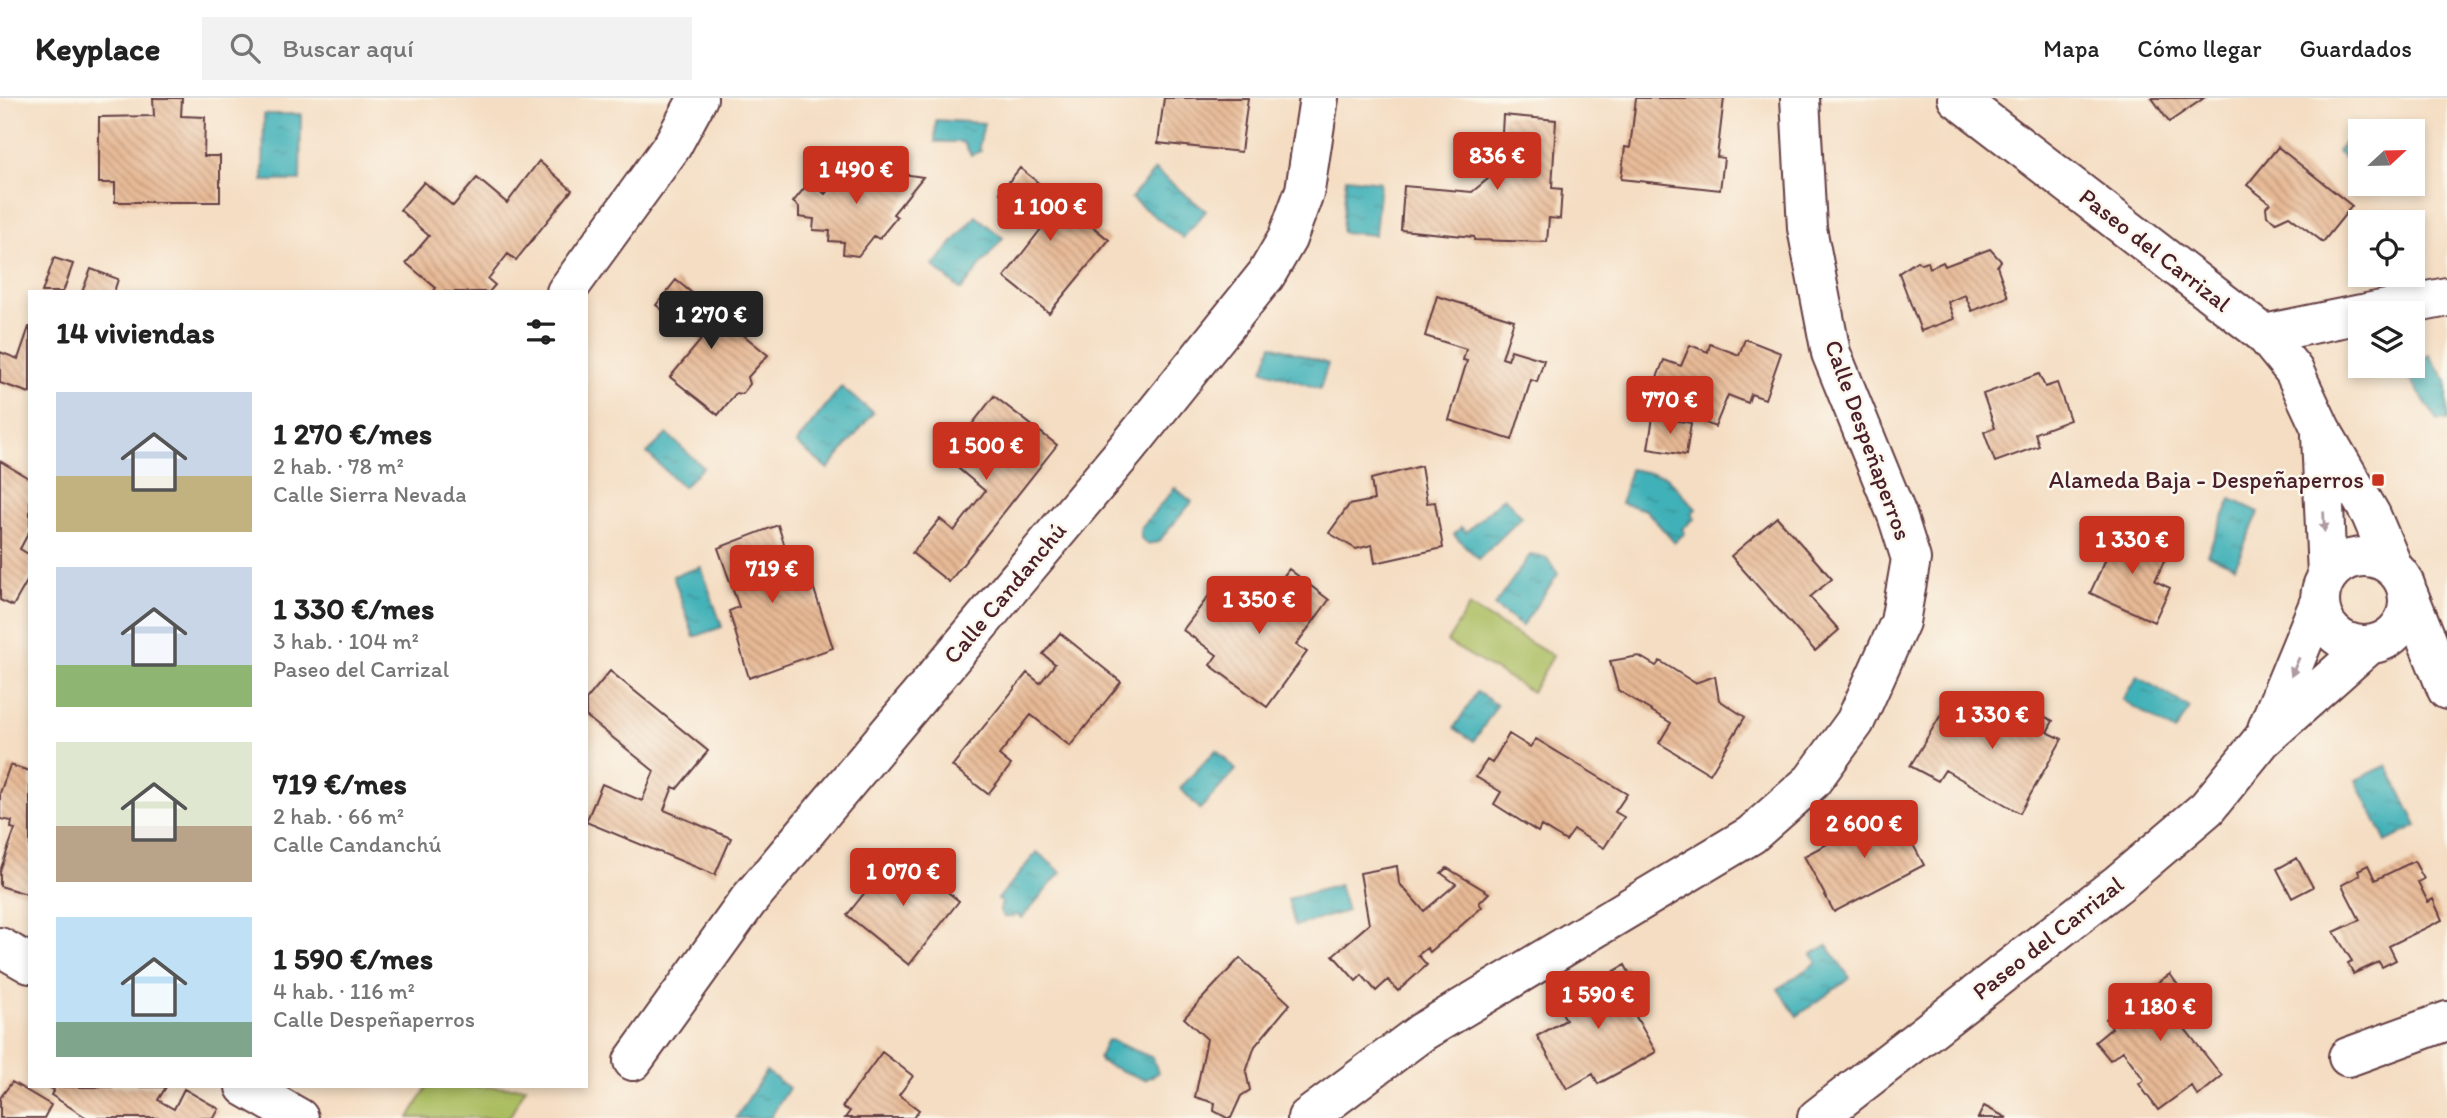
<!DOCTYPE html>
<html lang="es">
<meta charset="utf-8">
<style>
body{margin:0;font-family:Itim,sans-serif;background:#f2f2f2;color:#222;height:100vh;display:flex;flex-direction:column;font-size:26px;white-space:nowrap}
*{box-sizing:border-box;margin:0}
p{font-size:23px;color:#767676}
.icon{flex:none;width:38px;height:38px;fill:none;stroke:currentColor;stroke-width:2;stroke-linecap:round;stroke-linejoin:round}
.map{position:relative;flex:1;overflow:hidden}
.details{position:absolute;left:28px;top:192px;width:560px;height:798px;display:flex;flex-direction:column;background:#fff;border-radius:0px;box-shadow:0 4px 10px #0003}
.details>*{flex:none}
.needle{width:46px;rotate:68deg}
.fabs{position:absolute;left:2348px;top:21px;display:grid;gap:14px}
.fabs a{display:grid;place-items:center;width:77px;height:77px;border-radius:0px;background:#fff;box-shadow:0 4px 10px #0003;font-size:35px}
.price{position:absolute;translate:-50% -60px;padding:0 16px;border-radius:7px;background:#c8321e;color:#fff;font-size:23px;line-height:46px;filter:drop-shadow(0 2px 4px #0008)}
.price::after{content:'';position:absolute;left:50%;top:42px;width:21px;height:16px;margin-left:-10px;background:inherit;clip-path:polygon(0 0,100% 0,50% 100%)}
.price.current{background:#222;color:#fff}
ul{padding:0;list-style:none}
li{display:flex;align-items:center;gap:21px;height:175px;padding:0 28px}
li span{display:grid;place-items:center;flex:none;width:196px;height:140px;border-radius:0px;color:#555}
li>.icon{margin-inline-start:auto}
span .icon{width:84px;height:84px;fill:#fffc;stroke-width:1}
li b{font-size:30px}
h2{display:flex;justify-content:space-between;align-items:center;height:84px;padding:0 28px;font-size:30px}
header{display:flex;align-items:center;gap:42px;box-sizing:border-box;height:98px;padding:0 35px;background:#fff;border-bottom:2px solid #e0e0e0}
header strong{font-size:33px}
nav{display:flex;gap:38px;margin-inline-start:auto;font-size:24px}
.search{width:490px;height:63px;background:#f2f2f2;display:flex;align-items:center;gap:18px;box-sizing:border-box;padding:0 24px;border-radius:0px;color:#767676;font-size:26px}
.map>svg:first-child{display:block}
.garden{fill:#aabd61;stroke:#7a6e46;stroke-width:2}
.water{fill:url(#water-ripples);stroke:#456872;stroke-width:2}
.building{fill:url(#building-back-hatch)}
.lines{fill:none;stroke-linecap:round;stroke-linejoin:round}
.minor-casing{stroke:#643c42;stroke-width:42}
.minor{stroke:#fff;stroke-width:38}
.oneway{fill:#ae9aa0}
.poi-dot{fill:#c8321e;stroke:#fbf7ec;stroke-width:2.5}
.labels{text-anchor:middle;stroke-width:5;stroke-linejoin:round;paint-order:stroke}
.street-label{font-size:24px;fill:#4a1f2b;stroke:#fbf7ec}
.poi-label{font-size:24px;fill:#4a1f2b;stroke:#fbf7ec;text-anchor:end}
</style>
<header>
<strong>Keyplace</strong>
<div class="search"><svg class="icon" aria-label="search" viewBox="0 0 24 24"><circle cx="10" cy="10" r="6"/><path d="M15 15l6 6"/></svg>Buscar aquí</div>
<nav><a>Mapa</a><a>Cómo llegar</a><a>Guardados</a></nav>
</header>
<div class="map">
<svg width="2447" height="1020" viewBox="0 0 2447 1020">
<defs>
<pattern id="water-ripples" width="26" height="14" patternUnits="userSpaceOnUse" patternTransform="scale(1.75)"><rect width="26" height="14" fill="#40b1b8"/><path d="M2 4q2-2 4 0t4 0M15 11q2-2 4 0t4 0" fill="none" stroke="#388f96"/></pattern>
<pattern id="building-back-hatch" width="6" height="6" patternUnits="userSpaceOnUse" patternTransform="scale(1.75)"><rect width="6" height="6" fill="#e7b995"/><path d="M-1 5l2 2M0 0l6 6M5-1l2 2" fill="none" stroke="#bd967a"/></pattern>
</defs>
<rect width="100%" height="100%" fill="#fbf7ec"/>
<filter id="ink" filterUnits="userSpaceOnUse"><feTurbulence type="fractalNoise" baseFrequency=".0143" numOctaves="2"/><feDisplacementMap in="SourceGraphic" scale="14" xChannelSelector="R" yChannelSelector="G"/><feConvolveMatrix kernelMatrix="1 2 1 2 8 2 1 2 1" color-interpolation-filters="sRGB"/></filter>
<filter id="wash" filterUnits="userSpaceOnUse"><feTurbulence type="fractalNoise" baseFrequency=".00686" numOctaves="4" result="noise"/><feDisplacementMap in="SourceGraphic" scale="28" xChannelSelector="R" yChannelSelector="G"/><feGaussianBlur stdDeviation="1.57" result="paint"/><feColorMatrix in="noise" values="0 0 0 0 0 0 0 0 0 0 0 0 0 0 0 0 0 1.4 0 .05"/><feComposite in="paint" operator="in"/></filter>
<g filter="url(#wash)">
<rect width="100%" height="100%" fill="#f4ddc2"/>
<path class="garden" d="M1469,508L1553,558L1532,594L1447,544Z
M427,989H526L509,1020H409Z"/>
<path class="water" d="M264,16H301L300,83H263Z
M936,22L984,25L979,49L981,53L971,57L963,44H935Z
M2353,32L2361,38V73L2337,54Z
M1155,72L1206,113L1183,140L1131,100Z
M1346,80L1380,84L1375,137L1342,134Z
M976,118L1003,140L961,192L933,168Z
M1272,247L1328,266L1320,291L1263,272Z
M2429,257L2447,283V323L2442,321L2438,323L2405,274Z
M841,289L873,315L828,371L796,345Z
M667,336L703,369L683,389L647,355Z
M1630,371L1666,378L1696,411L1691,415L1694,421L1682,431L1685,435L1674,444L1646,412L1621,405Z
M1175,390L1192,404L1158,444L1147,446L1141,440L1140,431Z
M1504,399L1522,419L1479,461L1454,437L1461,429L1466,434Z
M2231,401L2259,414L2235,468L2207,456Z
M1530,457L1547,460L1558,476L1522,528L1494,508Z
M701,469L722,529L694,539L673,478Z
M2137,578L2190,610L2175,634L2123,602Z
M1477,594L1497,607L1474,643L1454,630Z
M1216,652L1236,672L1200,711L1180,690Z
M2387,667L2417,728L2386,744L2356,682Z
M1037,754L1061,774L1022,820L1016,816L1012,819H1004L1000,813L1002,804L998,801Z
M1339,787L1347,813L1295,828L1288,801Z
M1827,847L1850,880L1797,918L1778,891L1817,864L1812,856Z
M1110,942L1153,960L1158,975L1145,982L1102,965L1099,960L1106,943Z
M766,973L789,990L770,1020H736Z"/>
<g id="blocks">
<path class="building" d="M153,0H182L181,18L205,19L204,58H220V104H115V85H99V19L154,18Z
M1164,0H1248L1241,54L1158,45Z
M1636,0H1724L1717,59L1724,60L1720,92L1621,81L1625,49L1630,50Z
M2152,0H2204L2169,24Z
M1503,17L1556,22L1552,90L1562,91L1560,121L1549,120L1547,144L1474,142V139L1401,132L1404,88L1472,94L1500,71Z
M2278,49L2352,108L2323,144L2289,118L2276,124L2267,118L2266,109L2270,105L2247,87Z
M539,63L572,92L516,162L508,156L488,181L495,187L489,194H433L436,190L406,165L429,138L400,112L424,84L453,108L477,80L507,105Z
M848,68L923,79L893,116L897,119L879,141L874,138L858,158L843,156L844,144L829,143L830,133L813,132L814,121L799,119V109L793,104L810,83L825,96Z
M1020,70L1109,142L1049,215L1004,179L1041,131L1000,95Z
M1990,151L2001,163L1997,168L2008,199L1972,213L1965,197L1948,204L1954,221L1921,233L1899,175L1917,163L1921,166L1928,164L1930,170L1943,164L1945,168Z
M54,160L73,166L63,194H42Z
M91,171L118,181L114,194H82Z
M676,182L768,257L748,279L750,286L742,296L736,295L718,317L670,279L701,242L656,207Z
M1437,198L1514,222L1502,260L1508,262L1511,252L1544,262L1537,284L1531,282L1512,342L1449,322L1467,263L1463,262L1466,251L1425,238Z
M29,229H30V295L0,285V254L18,261Z
M1745,241L1781,255L1765,301L1751,296L1748,305L1728,297L1715,329L1665,308L1667,304L1650,297L1664,262L1681,268L1690,247L1708,254L1710,246L1739,257Z
M2039,276L2045,289L2057,285L2070,322L2035,335L2039,348L1995,364L1984,334L1995,330L1983,296Z
M994,298L1057,347L949,484L912,455L940,421L954,433L985,393L946,360Z
M1653,319L1691,325L1686,357L1648,351Z
M0,363L30,381V432L20,451L30,457V478L13,508L0,502Z
M1421,368L1427,405L1435,404L1443,450L1375,465L1372,447L1356,451L1329,435L1349,407L1374,402L1371,381Z
M1777,419L1832,481L1810,499L1839,532L1815,553L1731,458Z
M778,427L797,486L811,482L833,550L749,580L729,513L739,509L718,450Z
M2113,429L2168,454L2155,483L2170,490L2154,524L2090,495L2111,450L2105,447Z
M1289,471L1329,502L1296,547L1307,554L1267,609L1210,567L1217,557L1183,532L1211,495L1243,520L1250,510L1256,515Z
M1060,535L1121,584L1070,648L1031,617L999,657L1011,667L988,696L952,668L1027,575L1040,585L1055,566L1043,556Z
M1639,558L1656,568L1660,563L1695,585L1715,578L1719,602L1745,619L1710,676L1659,645L1671,625L1618,592L1610,563Z
M610,573L708,653L677,691L673,689L664,712L731,740L715,777L586,724L602,686L642,703L654,673L586,618V602Z
M2003,596L2053,623L2047,634L2062,641L2020,715L1945,672L1938,683L1910,668L1945,610L1982,631Z
M1509,636L1530,649L1536,641L1627,696L1615,714L1624,719L1604,750L1574,732L1566,743L1541,728L1538,734L1494,706L1501,694L1476,679L1487,662L1492,665Z
M10,667L30,673V797L0,788V773L15,731L11,730L12,723L0,721V695Z
M1894,711L1924,767L1834,814L1804,758Z
M897,754L959,803L909,867L847,817Z
M2297,760L2313,789L2292,800L2277,771Z
M2414,763L2424,781L2418,784L2428,804L2433,801L2442,822L2389,848L2396,862L2382,869L2379,864L2353,876L2348,865L2352,863L2334,834L2360,822L2342,787L2360,777L2358,772L2368,767L2375,782Z
M1397,768L1399,785L1424,813L1456,786L1441,775L1447,770L1489,795L1479,805L1482,809L1455,833L1430,854L1427,850L1418,857L1427,867L1398,893L1388,882L1376,893L1362,877L1356,883L1333,857L1369,826L1360,775Z
M1240,860L1290,906L1255,948L1246,974L1250,992L1241,998L1231,1020H1227L1214,1013L1215,1005L1195,999L1207,941L1184,920Z
M1625,867L1640,895L1627,903L1656,954L1598,986L1593,976L1567,991L1537,938L1566,922L1558,907L1576,897L1573,890L1601,874L1604,879Z
M2170,876L2198,915L2182,927L2222,978L2198,998L2191,988L2158,1012L2139,986L2144,982L2123,953L2110,962L2095,944L2112,930L2106,921Z
M882,954L913,978L899,997L919,1012L913,1020H845L850,1013L842,1009Z
M12,984L51,1007L44,1020H0V1000Z
M48,989H166L158,1002L174,1011L184,991L219,1011L214,1020H87L51,997L54,992Z
M1984,1008L2007,1020H1978Z"/>
</g>
</g>
<g filter="url(#ink)">
<use href="#blocks" fill-opacity="0" stroke="#643c42" stroke-width="2"/>
<g class="lines">
<defs>
<path id="minor" d="M1957,0L2264,236L2294,273L2321,331L2371,417L2393,469
M566,194L672,48L698,0
M2367,215L2447,199
M2264,236L2361,216
M2321,337L2327,478
M2320 503a44 44 0 1 1 88 0a44 44 0 1 1-88 0Z
M2408,495L2447,592
M2267,631L2319,505
M0,849L30,866
M2348,959L2447,923
M633,963L748,803L1133,343L1266,177L1287,141L1305,92L1319,0
M245,989L299,1020
M1307,1020L1422,934L1751,737L1812,683L1855,624L1900,524L1911,461L1897,417L1831,255L1807,130L1800,0
M1817,1020L2119,785L2207,710L2262,642L2369,547"/>
</defs>
<use href="#minor" class="minor-casing"/>
<use href="#minor" class="minor"/>
</g>
<defs><path id="oneway-solid" d="M-6-.8H1V-3.2L6.5 0L1 3.2V.8H-6Z" transform="scale(1.75)"/></defs>
<g class="oneway">
<use href="#oneway-solid" transform="translate(2324 424) rotate(88)"/>
<use href="#oneway-solid" transform="translate(2295 569) rotate(114)"/>
</g>
</g>
<rect class="poi-dot" x="2371" y="375" width="14" height="14" rx="3.5"/>
<g class="labels">
<g class="street-label">
<text transform="translate(2155 152) rotate(38)" y="8">Paseo del Carrizal</text>
<text transform="translate(1868 342) rotate(70)" y="8">Calle Despeñaperros</text>
<text transform="translate(1005 495) rotate(-50)" y="8">Calle Candanchú</text>
<text transform="translate(2048 840) rotate(-38)" y="8">Paseo del Carrizal</text>
</g>
<g class="poi-label">
<text x="2364" y="390">Alameda Baja - Despeñaperros</text>
</g>
</g>
</svg>
<div class="fabs">
<a><svg class="needle" viewBox="-14 -14 28 28"><path d="M0-13l5 13h-10z" fill="#e53935"/><path d="M0 13l5-13h-10z" fill="#767676"/></svg></a>
<a><svg class="icon" aria-label="locate" viewBox="0 0 24 24"><circle cx="12" cy="12" r="6"/><path d="M12 2v4M12 18v4M2 12h4M18 12h4"/></svg></a>
<a><svg class="icon" aria-label="layers" viewBox="0 0 24 24"><path d="M12 4l9 5-9 5-9-5zM3 14l9 5 9-5"/></svg></a>
</div>
<b class="price" style="left:1497px;top:94px">836 €</b>
<b class="price" style="left:856px;top:108px">1 490 €</b>
<b class="price" style="left:1050px;top:145px">1 100 €</b>
<b class="price current" style="left:711px;top:253px">1 270 €</b>
<b class="price" style="left:1670px;top:338px">770 €</b>
<b class="price" style="left:986px;top:384px">1 500 €</b>
<b class="price" style="left:2132px;top:478px">1 330 €</b>
<b class="price" style="left:772px;top:507px">719 €</b>
<b class="price" style="left:1259px;top:538px">1 350 €</b>
<b class="price" style="left:1992px;top:653px">1 330 €</b>
<b class="price" style="left:1864px;top:762px">2 600 €</b>
<b class="price" style="left:903px;top:810px">1 070 €</b>
<b class="price" style="left:1598px;top:933px">1 590 €</b>
<b class="price" style="left:2160px;top:945px">1 180 €</b>
<section class="details">
<h2>14 viviendas<svg class="icon" aria-label="filters" viewBox="0 0 24 24"><path d="M4 7h16M4 17h16"/><circle cx="9" cy="7" r="2"/><circle cx="15" cy="17" r="2"/></svg></h2>
<ul>
<li><span style="background:linear-gradient(#c9d6e8 60%,#c2b280 0)"><svg class="icon" aria-label="home" viewBox="0 0 24 24"><path d="M3 11l9-7 9 7M6 9v11h12V9"/></svg></span><div><b>1 270 €/mes</b><p>2 hab. · 78 m²</p><p>Calle Sierra Nevada</p></div></li>
<li><span style="background:linear-gradient(#c9d6e8 70%,#8fb573 0)"><svg class="icon" aria-label="home" viewBox="0 0 24 24"><path d="M3 11l9-7 9 7M6 9v11h12V9"/></svg></span><div><b>1 330 €/mes</b><p>3 hab. · 104 m²</p><p>Paseo del Carrizal</p></div></li>
<li><span style="background:linear-gradient(#dfe7d0 60%,#b9a48a 0)"><svg class="icon" aria-label="home" viewBox="0 0 24 24"><path d="M3 11l9-7 9 7M6 9v11h12V9"/></svg></span><div><b>719 €/mes</b><p>2 hab. · 66 m²</p><p>Calle Candanchú</p></div></li>
<li><span style="background:linear-gradient(#bfe0f5 75%,#7fa58c 0)"><svg class="icon" aria-label="home" viewBox="0 0 24 24"><path d="M3 11l9-7 9 7M6 9v11h12V9"/></svg></span><div><b>1 590 €/mes</b><p>4 hab. · 116 m²</p><p>Calle Despeñaperros</p></div></li>
</ul>
</section>
</div>
